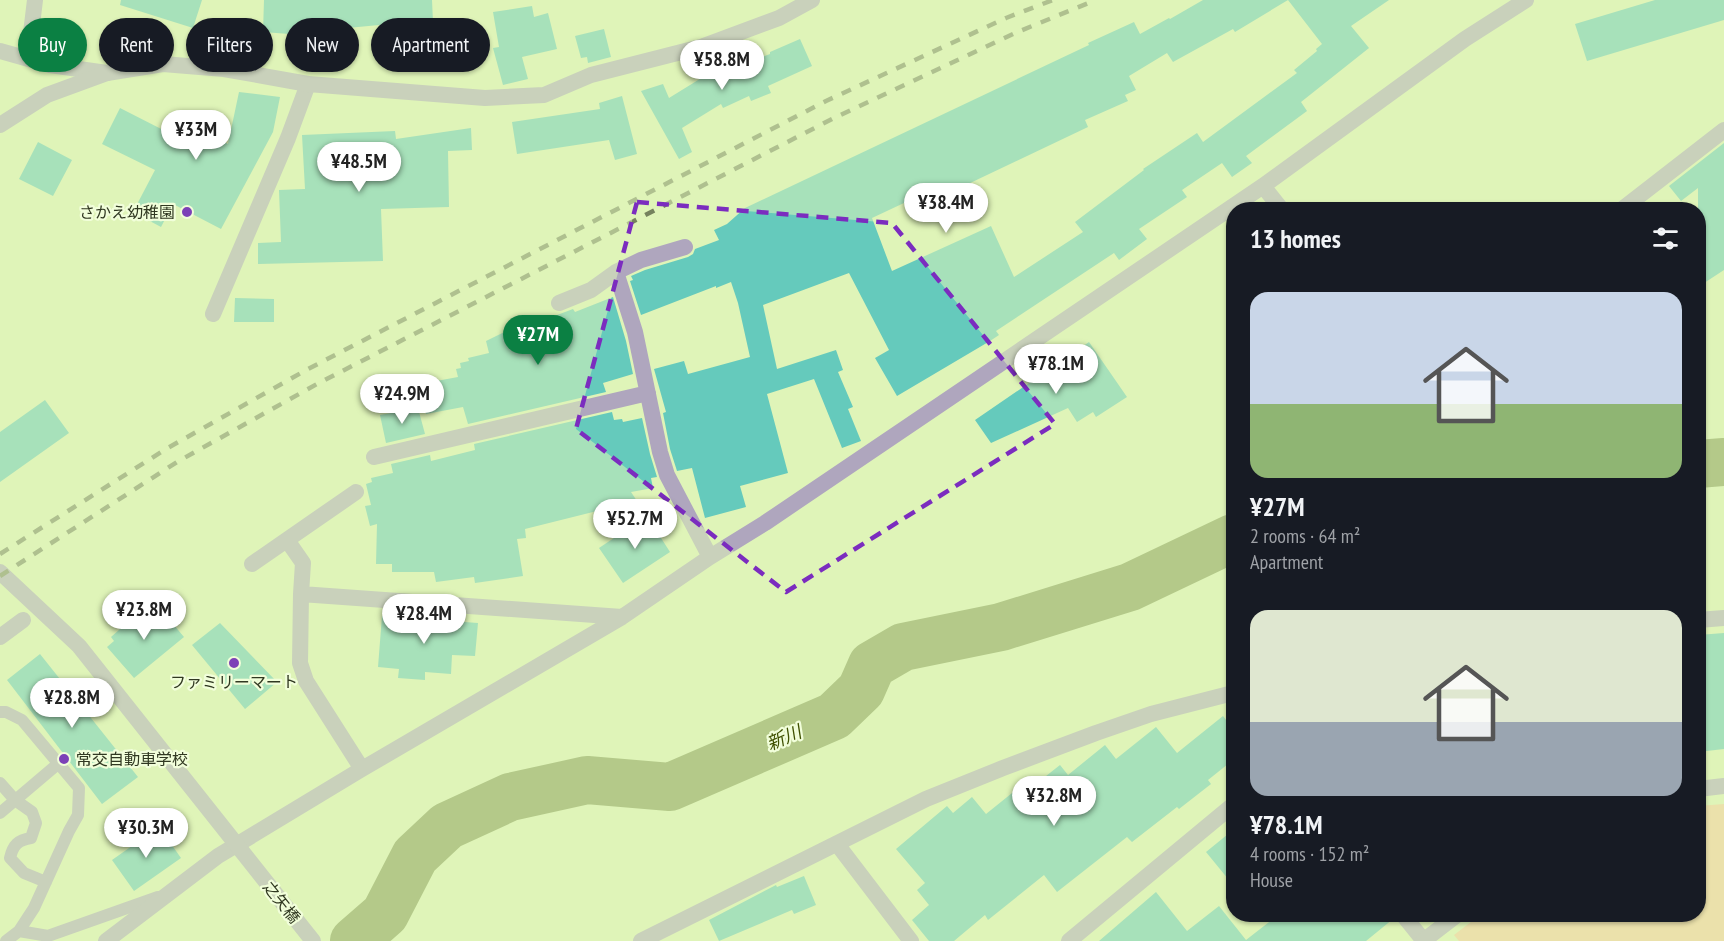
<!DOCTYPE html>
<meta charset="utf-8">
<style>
body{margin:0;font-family:"PT Sans Narrow","Noto Sans JP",sans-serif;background:#20242c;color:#f1f3f6;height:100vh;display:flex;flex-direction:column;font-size:22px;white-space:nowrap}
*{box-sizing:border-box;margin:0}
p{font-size:20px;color:#9ea1a6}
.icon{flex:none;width:33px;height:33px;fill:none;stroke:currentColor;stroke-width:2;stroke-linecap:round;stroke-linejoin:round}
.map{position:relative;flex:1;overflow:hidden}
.details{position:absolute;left:1226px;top:202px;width:480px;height:720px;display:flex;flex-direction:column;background:#171b24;border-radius:24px;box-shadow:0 2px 4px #0004}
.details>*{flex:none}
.banner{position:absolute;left:18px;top:18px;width:570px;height:54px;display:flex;gap:12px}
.price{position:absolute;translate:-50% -51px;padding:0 14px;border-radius:21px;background:#fff;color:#222;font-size:20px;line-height:39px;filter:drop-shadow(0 2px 3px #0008)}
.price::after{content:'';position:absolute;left:50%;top:36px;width:18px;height:14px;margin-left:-9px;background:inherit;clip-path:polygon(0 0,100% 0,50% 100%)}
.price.active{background:#0b8043;color:#fff}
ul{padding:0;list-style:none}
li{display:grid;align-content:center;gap:12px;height:318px;padding:0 24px}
li span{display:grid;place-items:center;height:186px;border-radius:18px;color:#555}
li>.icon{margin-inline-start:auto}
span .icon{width:108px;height:108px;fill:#fffc;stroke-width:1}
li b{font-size:26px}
h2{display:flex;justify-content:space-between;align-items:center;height:72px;padding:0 24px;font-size:26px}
.tag{padding:0 21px;border-radius:27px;background:#171b24;box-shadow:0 2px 4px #0004;font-size:21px;line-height:54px}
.tag.active{background:#0b8043;color:#fff}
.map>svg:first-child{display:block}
.green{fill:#fac99c}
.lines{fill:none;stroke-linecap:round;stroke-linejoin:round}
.river{stroke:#809550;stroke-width:48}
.building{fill:#65cabc}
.service{stroke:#afa6be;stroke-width:12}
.pedestrian{stroke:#afa6be;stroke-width:16}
.minor{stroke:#afa6be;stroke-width:16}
.tertiary{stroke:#afa6be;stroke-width:16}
.rail{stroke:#75825d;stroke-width:4.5;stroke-dasharray:10 10;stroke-linecap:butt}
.marked{fill:none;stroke:#7b2cbf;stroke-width:4.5;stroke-dasharray:12 8;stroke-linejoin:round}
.poi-dot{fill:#7c41b7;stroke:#f1feda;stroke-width:2}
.labels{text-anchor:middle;stroke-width:4.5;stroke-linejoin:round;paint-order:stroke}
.poi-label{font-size:16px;fill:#303821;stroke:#f1feda;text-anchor:end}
.street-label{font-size:16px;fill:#303821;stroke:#f1feda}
.water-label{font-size:18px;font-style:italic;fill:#3f5100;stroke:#f1feda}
</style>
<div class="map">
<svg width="1724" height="941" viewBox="0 0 1724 941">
<rect width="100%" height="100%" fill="#dff4b8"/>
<path class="green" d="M1724,804V941H1459L1454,935L1480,915H1698V806Z"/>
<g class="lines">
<path class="river" d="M1698,464L1724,462
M354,941L385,914L415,856L447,826L510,797L587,780L670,787L834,716L861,690L872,665L903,647L1001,627L1130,587L1233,538"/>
</g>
<path class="building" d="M121,0H202L193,28L120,5Z
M264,0H432L433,22H451L452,52L401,54L400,23L316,31V36L263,32Z
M1203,0H1288L1235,32L1233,29L1173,62L1167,53L1129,76L1136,90L1125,95L1128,101L1085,120L1088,127L926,204L921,195L872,218L892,271L991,226L1014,277L1083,232L1075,222L1144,170L1143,169L1197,133L1203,142L1297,73L1294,70L1317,51L1316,49L1322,44L1288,0H1389L1351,26L1369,48L1301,102L1307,111L1246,156L1252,163L1232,177L1222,163L1182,190L1187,197L1139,229L1147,239L1119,260L1114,253L996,331L999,335L990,341L897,396L875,358L889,350L849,273L763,305L777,369L836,350L843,370L838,372L853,407L848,409L861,441L842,448L814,379L767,394L788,473L740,486L746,507L705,518L692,468L677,471L670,449L663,413L666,412L654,369L684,361L688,374L750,357L738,303L731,282L716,288V286L641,315L630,281L633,280L631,276L645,270L688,257L693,254L695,249L719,240L714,230L727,224L745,208L1089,45L1088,43L1134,22L1140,34L1169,18L1170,19Z
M1655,0H1724V20L1587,61L1575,24Z
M532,6L534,17L548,13L557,49L522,57L528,79L503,85L493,48L499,47L493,12Z
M604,29L611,57L588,63L587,57L581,58L575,36Z
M800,39L812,66L768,86L771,93L751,101L749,96L723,108L721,104L682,128L692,152L679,159L641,91L663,84L669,98L716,69L736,64L737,66L770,54V52Z
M239,92L280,97L273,132L221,229L173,204L161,227L133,212L155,170L102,144L120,108L173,135L177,129L214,149L219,139L228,144Z
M622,96L637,154L615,160L609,140L517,154L512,122L600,109L599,103Z
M471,128L472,150L448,151L449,207L381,209L383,261L258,264V243L281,242L279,190L305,189L302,135L395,131L396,139Z
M38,142L72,160L53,196L19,179Z
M1724,143V270L1698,287V188L1681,201L1669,186Z
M613,297L626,341L633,374L603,383L606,392L468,424L463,407L426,414L420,384L458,377L456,369L461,368L460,363L469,361L468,358L489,353L486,341L533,318L536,323L573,309L575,312Z
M235,298L274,299V322H234Z
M1089,342L1127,397L1096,417L1093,412L1077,422L1068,408L991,443L975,420Z
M45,400L69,433L0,482V432Z
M418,408L425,434L386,443L380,415Z
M612,412L614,420L622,419L623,422L642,418L650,454L657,477L651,478L653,488L631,492L637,501L525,529L526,538L517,539L523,576L475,583L474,577L436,582L434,572H392V564H376L377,524L370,526L365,506L371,505L366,484L372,482L371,478L393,473L391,464L430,455L431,461L475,450L474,444Z
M647,516L670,552L623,583L599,548Z
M157,605L184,637L134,678L107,647L114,641L111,637L128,622L131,626Z
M382,616L478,623L475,656L452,655L451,674L425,672V680L398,678L399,669L378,667Z
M220,623L277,682L245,709L192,645Z
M1724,633V749L1698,752V635Z
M40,654L138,777L102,804L7,680Z
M1223,716L1233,729V760L1208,780L1211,784L1179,809L1177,807L1132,842L1127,837L1057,892L1044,875L988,920L985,915L954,941H929L912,920L929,905L917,890L925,883L896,849L947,806L953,813L972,797L986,814L1022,785L1027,791L1060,765L1068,775L1105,745L1116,759L1156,727L1177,753Z
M159,827L181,858L134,891L112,860Z
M1233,830V885L1206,852Z
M804,876L816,905L794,914L792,910L719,941L709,920L776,885L777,887Z
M1156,892L1187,931L1219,906L1246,940L1278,915H1393V919L1366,941H1099Z"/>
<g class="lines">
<path class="service" d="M0,712H6L22,720L79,788L78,815L69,831L34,908L19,931L6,941
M0,783L15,800L32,812L36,823L31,838C18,840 13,845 10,858L24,873L46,882
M0,813L59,763
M19,931L48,936L158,897"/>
<path class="pedestrian" d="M0,637L23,620"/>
<path class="minor" d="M0,51L50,65L107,73
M28,58L35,0
M1263,186L1282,210
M1621,210L1724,130
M616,272L635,332L660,452L667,475L710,557
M559,303L591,290L616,272L641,260L685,247
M213,314L288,138L308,84
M374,457L648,393
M287,540L303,563L301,594L300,663L306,681L362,769
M252,564L356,492
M301,594L622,617
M1698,620L1724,618
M837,844L911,941
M1403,915L1424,941
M106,941L218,856L362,769L622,617L710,557L765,523L1263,186L1465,39L1526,0
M641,941L926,799L1003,768L1096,733L1151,714L1233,693
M1069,941L1233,805"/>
<path class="tertiary" d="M0,125L47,95L107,73L163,64L224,69L308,84L485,98L544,95L591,75L701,47L779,18L812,0
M0,572L79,646L313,941
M1698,789L1724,786
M1423,941L1457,915"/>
<path class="rail" d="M0,554L166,449L308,369L826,101L1006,18L1053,0
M0,576L177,462L317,384L834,118L1015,33L1096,0"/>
</g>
<path d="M0 0H1724V941H0ZM637,202L892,223L1055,424L786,592L576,429Z" fill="#dff4b8" fill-opacity=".55" fill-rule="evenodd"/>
<path class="marked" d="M637,202L892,223L1055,424L786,592L576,429Z"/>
<g class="poi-dot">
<circle cx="187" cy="212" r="6"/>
<circle cx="234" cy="663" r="6"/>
<circle cx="64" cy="759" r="6"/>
</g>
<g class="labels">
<g class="poi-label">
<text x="175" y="218">さかえ幼稚園</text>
<text x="234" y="688" text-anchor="middle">ファミリーマート</text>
<text x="76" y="765" text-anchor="start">常交自動車学校</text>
</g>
<g class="street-label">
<text transform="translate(282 902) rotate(51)" y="6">之矢橋</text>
</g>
<g class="water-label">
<text transform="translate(784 738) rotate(-23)" y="6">新川</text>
</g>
</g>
</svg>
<b class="price" style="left:722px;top:91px">¥58.8M</b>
<b class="price" style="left:196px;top:161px">¥33M</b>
<b class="price" style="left:359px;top:193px">¥48.5M</b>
<b class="price" style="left:946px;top:234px">¥38.4M</b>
<b class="price active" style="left:538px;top:366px">¥27M</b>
<b class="price" style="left:1056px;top:395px">¥78.1M</b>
<b class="price" style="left:402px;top:425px">¥24.9M</b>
<b class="price" style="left:635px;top:550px">¥52.7M</b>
<b class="price" style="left:144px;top:641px">¥23.8M</b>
<b class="price" style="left:424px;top:645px">¥28.4M</b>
<b class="price" style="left:72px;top:729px">¥28.8M</b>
<b class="price" style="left:1054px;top:827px">¥32.8M</b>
<b class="price" style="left:146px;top:859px">¥30.3M</b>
<div class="banner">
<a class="tag active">Buy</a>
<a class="tag">Rent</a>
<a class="tag">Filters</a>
<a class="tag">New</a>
<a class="tag">Apartment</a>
</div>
<section class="details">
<h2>13 homes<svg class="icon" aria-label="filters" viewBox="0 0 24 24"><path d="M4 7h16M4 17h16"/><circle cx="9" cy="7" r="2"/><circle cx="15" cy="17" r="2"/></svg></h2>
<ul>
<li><span style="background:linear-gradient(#c9d6e8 60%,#8fb573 0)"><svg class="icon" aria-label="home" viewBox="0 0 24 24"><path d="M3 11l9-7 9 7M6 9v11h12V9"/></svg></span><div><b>¥27M</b><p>2 rooms · 64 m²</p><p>Apartment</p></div></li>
<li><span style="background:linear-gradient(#dfe7d0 60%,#9aa5b1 0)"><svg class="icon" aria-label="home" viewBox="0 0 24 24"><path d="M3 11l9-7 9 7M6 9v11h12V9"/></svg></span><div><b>¥78.1M</b><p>4 rooms · 152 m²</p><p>House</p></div></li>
</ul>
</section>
</div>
